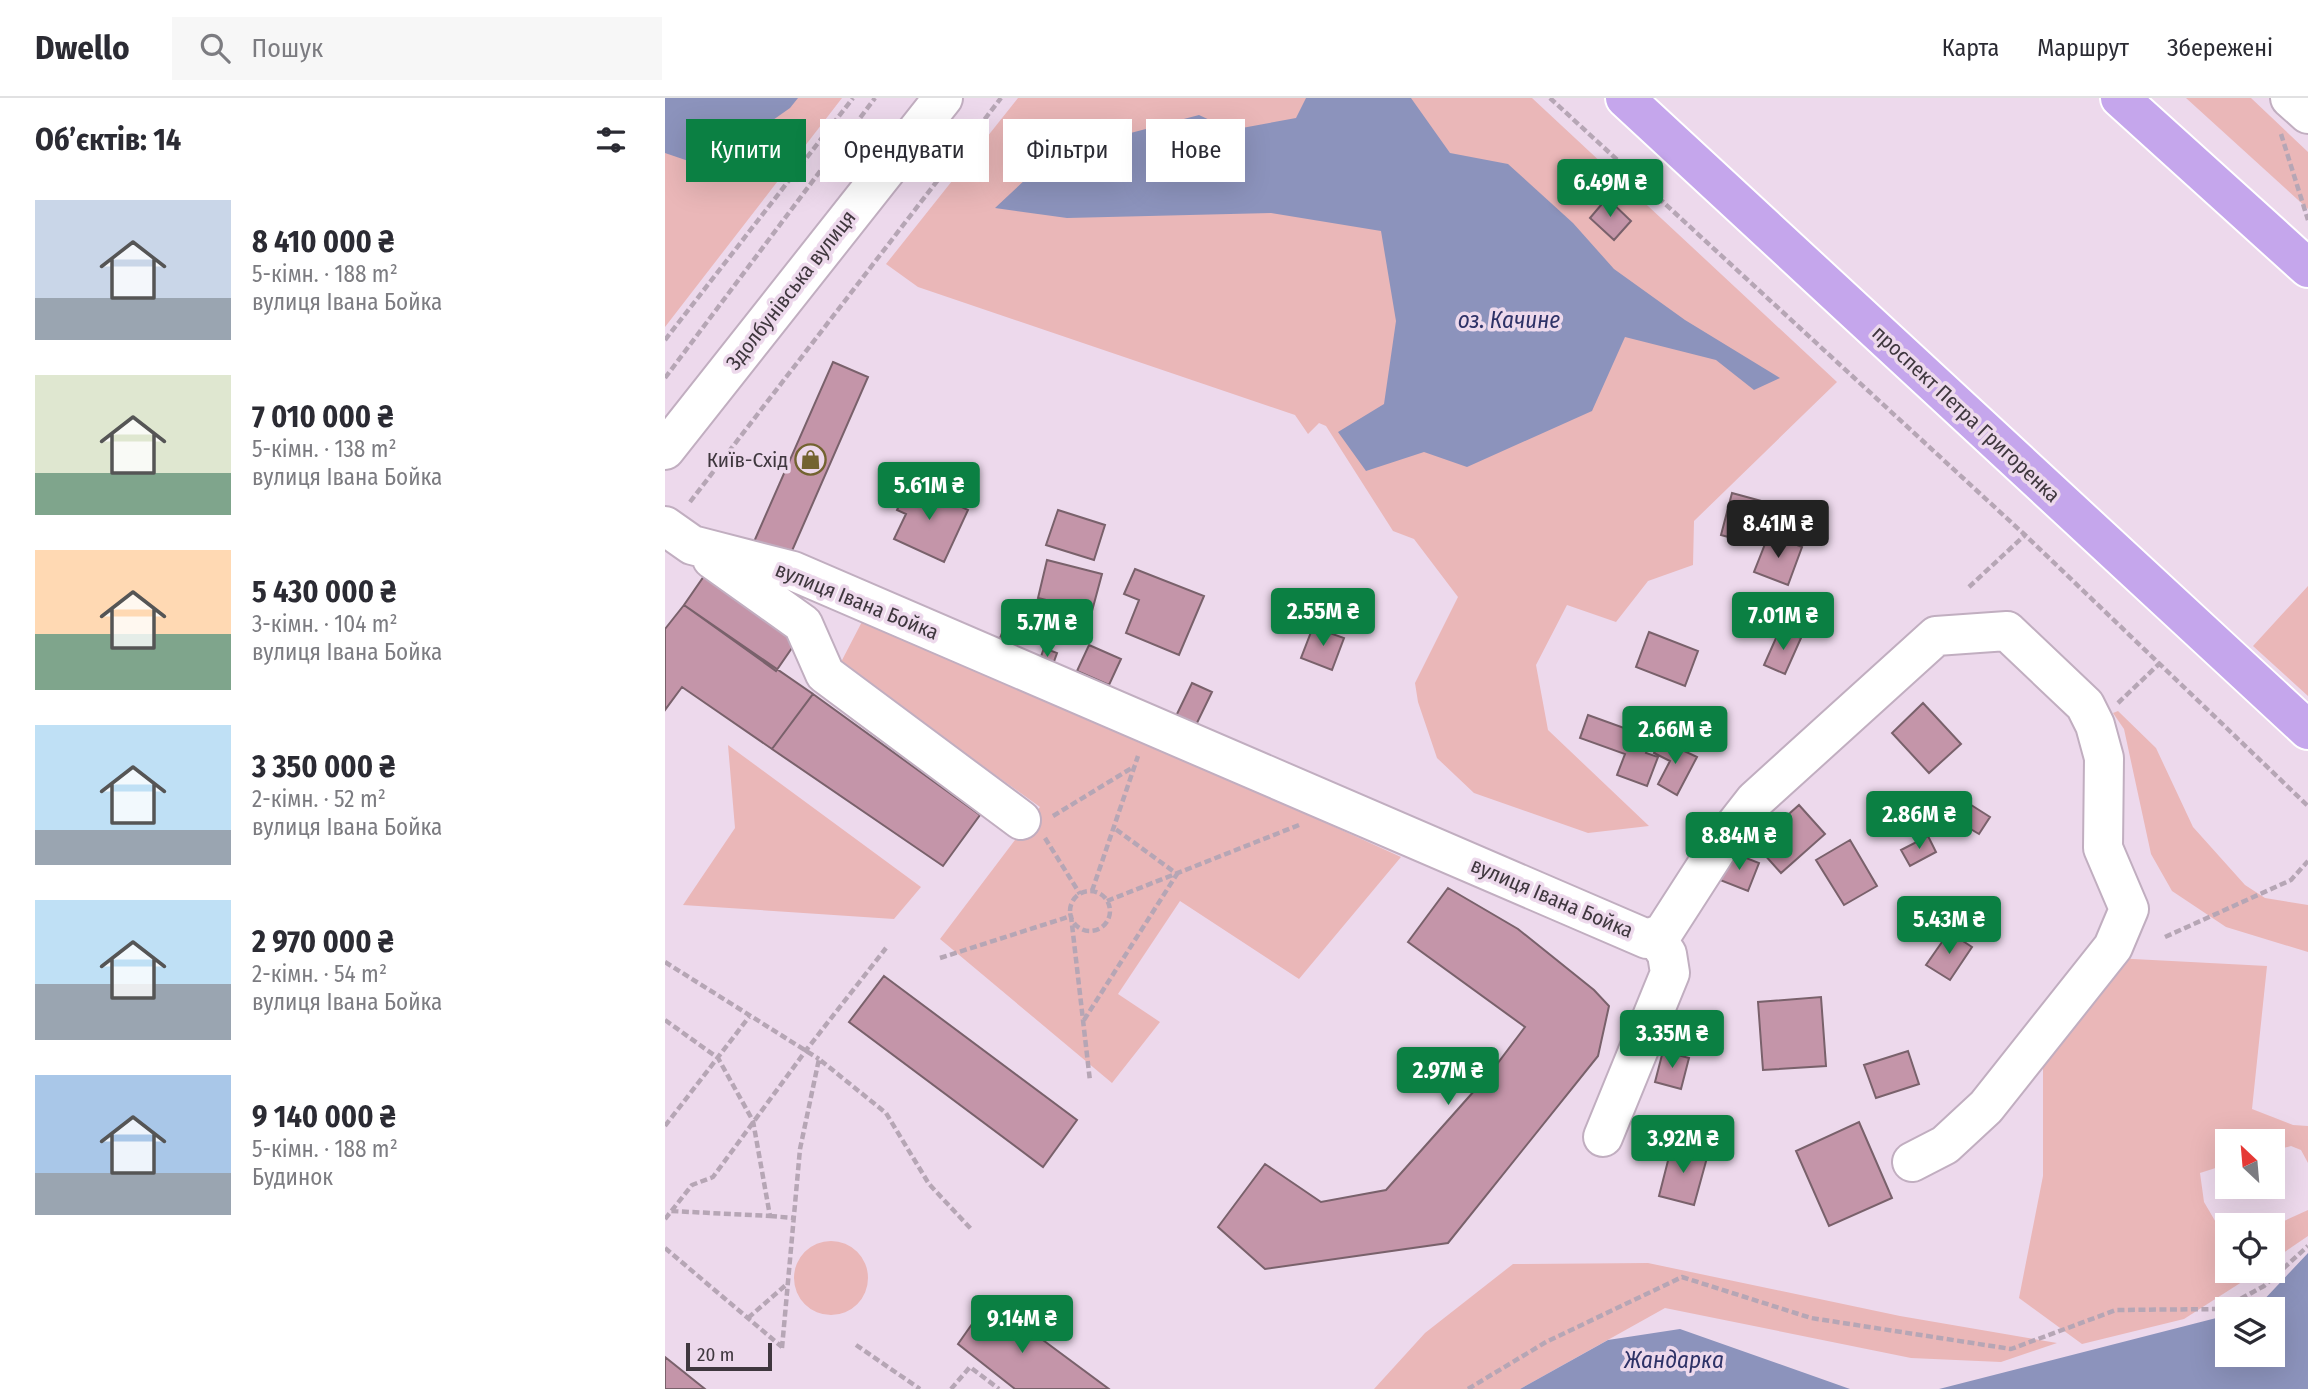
<!DOCTYPE html>
<html lang="uk">
<meta charset="utf-8">
<style>
body{margin:0;font-family:"Fira Sans Condensed",sans-serif;background:#f7f7f7;color:#2b2b33;height:100vh;display:flex;flex-direction:column;font-size:26px;white-space:nowrap}
*{box-sizing:border-box;margin:0}
p{font-size:23px;color:#7c7c81}
.icon{flex:none;width:38px;height:38px;fill:none;stroke:currentColor;stroke-width:2;stroke-linecap:round;stroke-linejoin:round}
.map{position:relative;flex:1;overflow:hidden}
.side{display:flex;flex-direction:column;background:#fff;width:665px}
.side>*{flex:none}
.top-card{position:absolute;left:21px;top:21px;width:665px;height:63px;display:flex;gap:14px}
.needle{width:46px;rotate:334deg}
.tools{position:absolute;left:1550px;top:1031px;display:grid;gap:14px}
.tools a{display:grid;place-items:center;width:70px;height:70px;border-radius:0px;background:#fff;box-shadow:0 7px 28px #0002;font-size:35px}
.scale{position:absolute;left:21px;bottom:18px;width:86px;box-sizing:border-box;padding-left:7px;border:4px solid #3f373e;border-top:0;font-size:19px;line-height:24px;white-space:nowrap;color:#3f373e;-webkit-text-stroke:5px #edd9ec;paint-order:stroke}
.price{position:absolute;translate:-50% -60px;padding:0 16px;border-radius:7px;background:#0b8043;color:#fff;font-size:23px;line-height:46px;filter:drop-shadow(0 2px 4px #0008)}
.price::after{content:'';position:absolute;left:50%;top:42px;width:21px;height:16px;margin-left:-10px;background:inherit;clip-path:polygon(0 0,100% 0,50% 100%)}
.price.active{background:#222;color:#fff}
ul{padding:0;list-style:none}
li{display:flex;align-items:center;gap:21px;height:175px;padding:0 35px}
li span{display:grid;place-items:center;flex:none;width:196px;height:140px;border-radius:0px;color:#555}
li>.icon{margin-inline-start:auto}
span .icon{width:84px;height:84px;fill:#fffc;stroke-width:1}
li b{font-size:30px}
h2{display:flex;justify-content:space-between;align-items:center;height:84px;padding:0 35px;font-size:30px}
.pill{padding:0 24px;border-radius:0px;background:#fff;box-shadow:0 7px 28px #0002;font-size:24px;line-height:63px}
.pill.active{background:#0b8043;color:#fff}
header{display:flex;align-items:center;gap:42px;box-sizing:border-box;height:98px;padding:0 35px;background:#fff;border-bottom:2px solid #e1e1e2}
header strong{font-size:33px}
nav{display:flex;gap:38px;margin-inline-start:auto;font-size:24px}
.search{width:490px;height:63px;background:#f7f7f7;display:flex;align-items:center;gap:18px;box-sizing:border-box;padding:0 24px;border-radius:0px;color:#7c7c81;font-size:26px}
main{display:flex;flex:1;min-height:0}
.map>svg:first-child{display:block}
.green{fill:#eab7b8}
.water{fill:#8c93bc}
.building{fill:#c495a9;stroke:#79616b;stroke-width:2}
.lines{fill:none;stroke-linecap:round;stroke-linejoin:round}
.minor-casing{stroke:#c1aec0;stroke-width:42}
.major-casing{stroke:#fff;stroke-width:42}
.path{stroke:#b6a6b5;stroke-width:4.5;stroke-dasharray:7 3.5;stroke-linecap:butt}
.minor{stroke:#fff;stroke-width:38}
.major{stroke:#c5a6ec;stroke-width:38}
.labels{text-anchor:middle;stroke-width:7;stroke-linejoin:round;paint-order:stroke}
.street-label{font-size:21px;fill:#3f373e;stroke:#edd9ec}
.poi-label{font-size:21px;fill:#3f373e;stroke:#edd9ec;text-anchor:end}
.water-label{font-size:23px;font-style:italic;fill:#2e3267;stroke:#edd9ec}
</style>
<header>
<strong>Dwello</strong>
<div class="search"><svg class="icon" aria-label="search" viewBox="0 0 24 24"><circle cx="10" cy="10" r="6"/><path d="M15 15l6 6"/></svg>Пошук</div>
<nav><a>Карта</a><a>Маршрут</a><a>Збережені</a></nav>
</header>
<main>
<section class="side">
<h2>Об’єктів: 14<svg class="icon" aria-label="filters" viewBox="0 0 24 24"><path d="M4 7h16M4 17h16"/><circle cx="9" cy="7" r="2"/><circle cx="15" cy="17" r="2"/></svg></h2>
<ul>
<li><span style="background:linear-gradient(#c9d6e8 70%,#9aa5b1 0)"><svg class="icon" aria-label="home" viewBox="0 0 24 24"><path d="M3 11l9-7 9 7M6 9v11h12V9"/></svg></span><div><b>8 410 000 ₴</b><p>5-кімн. · 188 m²</p><p>вулиця Івана Бойка</p></div></li>
<li><span style="background:linear-gradient(#dfe7d0 70%,#7fa58c 0)"><svg class="icon" aria-label="home" viewBox="0 0 24 24"><path d="M3 11l9-7 9 7M6 9v11h12V9"/></svg></span><div><b>7 010 000 ₴</b><p>5-кімн. · 138 m²</p><p>вулиця Івана Бойка</p></div></li>
<li><span style="background:linear-gradient(#ffd9b3 60%,#7fa58c 0)"><svg class="icon" aria-label="home" viewBox="0 0 24 24"><path d="M3 11l9-7 9 7M6 9v11h12V9"/></svg></span><div><b>5 430 000 ₴</b><p>3-кімн. · 104 m²</p><p>вулиця Івана Бойка</p></div></li>
<li><span style="background:linear-gradient(#bfe0f5 75%,#9aa5b1 0)"><svg class="icon" aria-label="home" viewBox="0 0 24 24"><path d="M3 11l9-7 9 7M6 9v11h12V9"/></svg></span><div><b>3 350 000 ₴</b><p>2-кімн. · 52 m²</p><p>вулиця Івана Бойка</p></div></li>
<li><span style="background:linear-gradient(#bfe0f5 60%,#9aa5b1 0)"><svg class="icon" aria-label="home" viewBox="0 0 24 24"><path d="M3 11l9-7 9 7M6 9v11h12V9"/></svg></span><div><b>2 970 000 ₴</b><p>2-кімн. · 54 m²</p><p>вулиця Івана Бойка</p></div></li>
<li><span style="background:linear-gradient(#a9c7e8 70%,#9aa5b1 0)"><svg class="icon" aria-label="home" viewBox="0 0 24 24"><path d="M3 11l9-7 9 7M6 9v11h12V9"/></svg></span><div><b>9 140 000 ₴</b><p>5-кімн. · 188 m²</p><p>Будинок</p></div></li>
</ul>
</section>
<div class="map">
<svg width="1643" height="1291" viewBox="0 0 1643 1291">
<rect width="100%" height="100%" fill="#edd9ec"/>
<path class="green" d="M0,0H177L0,229Z
M353,0H867L1172,284L1029,423L1028,467L983,483L951,524L902,507L871,567L883,632L984,728L923,735L809,695L772,660L753,604L750,585L793,499L749,441L728,433L661,328L654,325L643,336L630,317L253,189L221,166Z
M1521,0H1586L1643,54V111Z
M1643,488V598L1588,548Z
M201,516L736,759L634,881L515,803L453,896L495,924L447,985L275,841L375,709L175,566Z
M1453,613L1491,650L1528,729L1580,787L1600,800L1643,807V854L1561,829L1507,793L1486,756L1459,631L1448,615Z
M63,647L256,789L229,821L18,807L70,730Z
M1449,860L1602,868L1587,1011L1628,1027L1643,1028V1065L1636,1052L1626,1048L1608,1053V1043H1563V1066L1535,1075L1539,1104L1563,1145V1172L1594,1173L1519,1221L1417,1246L1354,1200L1378,1078V966Z
M1643,1112V1138L1608,1162V1128Z
M129 1180a37 37 0 1 1 74 0a37 37 0 1 1-74 0Z
M983,1165L1235,1218L1392,1245L1336,1264L1246,1260L1000,1210L855,1291H709L760,1235L848,1166Z"/>
<path class="water" d="M0,0H133L125,10L41,69L0,55Z
M641,0H746L785,55L843,66L908,125L949,171L1020,222L1115,280L1089,292L1051,262L960,239L927,313L802,369L759,354L701,373L673,334L719,306L731,223L716,133L606,115L402,120L330,110L376,67L458,37L534,17L566,32L631,20Z
M1643,1155V1291H1274L1563,1217V1256H1608V1211H1581L1594,1207Z
M1015,1231L1185,1291H855L943,1242Z"/>
<path class="building" d="M942,100L966,123L949,142L925,120Z
M168,264L203,279L123,462L88,446Z
M245,385L303,412L279,464L229,441L241,416L232,412Z
M1067,395L1100,404L1089,446L1056,437Z
M393,412L440,427L429,462L381,447Z
M1104,436L1137,449L1123,487L1089,474Z
M382,462L437,476L427,513L373,500Z
M46,468L138,534L111,573L19,507Z
M470,471L539,498L514,557L461,535L474,502L459,496Z
M350,503L367,510L350,552L333,545Z
M19,507L148,596L107,651L17,589L0,612V531Z
M648,529L679,540L667,572L636,560Z
M1115,531L1136,540L1120,576L1099,567Z
M984,534L1033,553L1020,588L971,569Z
M424,547L456,561L444,587L412,573Z
M379,550L392,555L386,572L373,567Z
M527,585L547,594L531,627L511,618Z
M148,596L315,717L278,768L107,651Z
M1258,605L1296,646L1264,675L1227,635Z
M923,617L987,640L981,655L993,659L982,688L952,677L960,656L915,640Z
M996,642L1032,659L1012,697L993,686L1005,663L989,655Z
M1303,705L1325,719L1314,736L1292,723Z
M1134,707L1160,736L1116,775L1090,746Z
M1263,738L1271,754L1245,768L1236,752Z
M1185,742L1212,788L1179,807L1151,762Z
M1066,754L1094,765L1083,793L1055,782Z
M783,790L853,831L929,892L944,908L933,958L783,1145L600,1171L553,1129L600,1066L656,1104L721,1092L826,974L860,929L743,844Z
M1284,834L1307,849L1285,882L1261,867Z
M219,878L412,1022L378,1069L184,924Z
M1156,899L1161,968L1098,972L1093,904Z
M998,953L1024,960L1016,991L990,984Z
M1243,953L1254,986L1211,1000L1199,967Z
M1194,1024L1227,1100L1164,1128L1131,1053Z
M1007,1047L1043,1056L1029,1107L994,1098Z
M324,1202L363,1231L444,1291H350L293,1246Z
M0,1259L40,1291H0Z"/>
<g class="lines">
<defs>
<path id="minor" d="M1625,0L1643,16
M0,352L278,0
M0,428L27,447L128,473L982,841L998,835L1054,748L1090,702L1271,538L1342,533L1420,607L1430,627L1439,660L1438,750L1464,811L1448,849L1321,1009L1280,1047L1247,1064
M47,461L138,526L160,576L356,722
M938,1039L1005,875L1002,856L991,840"/>
<path id="major" d="M960,0L1643,632
M1455,0L1643,170"/>
</defs>
<use href="#minor" class="minor-casing"/>
<use href="#major" class="major-casing"/>
<path class="path" d="M885,0L1360,437L1643,708
M1616,36L1643,122
M0,242L188,0
M0,280L210,0
M25,404L336,0
M1304,489L1360,437
M1453,605L1495,565
M388,718L470,668
M380,740L415,796
M427,793L473,658
M405 813a20 20 0 1 1 40 0a20 20 0 1 1-40 0Z
M442,803L634,727
M1500,839L1626,782L1643,763
M275,860L406,818L425,983
M0,864L154,961
M0,922L53,960L88,1023L105,1118L6,1113
M419,922L512,776L449,730
M0,1028L84,919
M105,1118L129,1120
M0,1121L27,1087L48,1079L142,951L221,850
M0,1150L117,1249
M83,1220L122,1186
M191,1247L255,1291
M117,1250L135,1051L154,961L221,1015L264,1086L306,1131
M286,1291L305,1269L334,1291
M803,1291L881,1244L1017,1179L1146,1220L1346,1251L1451,1212L1557,1211L1599,1188L1643,1148"/>
<use href="#minor" class="minor"/>
<use href="#major" class="major"/>
</g>
<defs>
<symbol id="shop-ring" viewBox="-11 -11 22 22"><circle r="9.5" fill="#edd9ec" stroke="#736330" stroke-width="1.5"/><path d="M-5-2.5h2.3a2.7 3.5 0 0 1 5.4 0H5L5.5 6h-11ZM-1.5-2.5h3a1.5 2.3 0 0 0-3 0Z" fill="#736330"/></symbol>
</defs>
<g fill-rule="evenodd">
<use href="#shop-ring" x="128" y="344" width="35" height="35"/>
</g>
<g class="labels">
<g class="street-label">
<text transform="translate(126 192) rotate(-52)" y="7">Здолбунівська вулиця</text>
<text transform="translate(1301 316) rotate(43)" y="7">проспект Петра Григоренка</text>
<text transform="translate(192 503) rotate(22)" y="7">вулиця Івана Бойка</text>
<text transform="translate(887 800) rotate(23)" y="7">вулиця Івана Бойка</text>
</g>
<g class="poi-label">
<text x="123" y="369">Київ-Схід</text>
</g>
<g class="water-label">
<text x="844" y="230">оз. Качине</text>
<text x="1009" y="1270">Жандарка</text>
</g>
</g>
</svg>
<div class="tools">
<a><svg class="needle" viewBox="-14 -14 28 28"><path d="M0-13l5 13h-10z" fill="#e53935"/><path d="M0 13l5-13h-10z" fill="#7c7c81"/></svg></a>
<a><svg class="icon" aria-label="locate" viewBox="0 0 24 24"><circle cx="12" cy="12" r="6"/><path d="M12 2v4M12 18v4M2 12h4M18 12h4"/></svg></a>
<a><svg class="icon" aria-label="layers" viewBox="0 0 24 24"><path d="M12 4l9 5-9 5-9-5zM3 14l9 5 9-5"/></svg></a>
</div>
<div class="scale">20 m</div>
<b class="price" style="left:945px;top:121px">6.49M ₴</b>
<b class="price" style="left:264px;top:424px">5.61M ₴</b>
<b class="price active" style="left:1113px;top:462px">8.41M ₴</b>
<b class="price" style="left:658px;top:550px">2.55M ₴</b>
<b class="price" style="left:1118px;top:554px">7.01M ₴</b>
<b class="price" style="left:382px;top:561px">5.7M ₴</b>
<b class="price" style="left:1010px;top:668px">2.66M ₴</b>
<b class="price" style="left:1254px;top:753px">2.86M ₴</b>
<b class="price" style="left:1074px;top:774px">8.84M ₴</b>
<b class="price" style="left:1284px;top:858px">5.43M ₴</b>
<b class="price" style="left:1007px;top:972px">3.35M ₴</b>
<b class="price" style="left:783px;top:1009px">2.97M ₴</b>
<b class="price" style="left:1018px;top:1077px">3.92M ₴</b>
<b class="price" style="left:357px;top:1257px">9.14M ₴</b>
<div class="top-card">
<a class="pill active">Купити</a>
<a class="pill">Орендувати</a>
<a class="pill">Фільтри</a>
<a class="pill">Нове</a>
</div>
</div>
</main>
